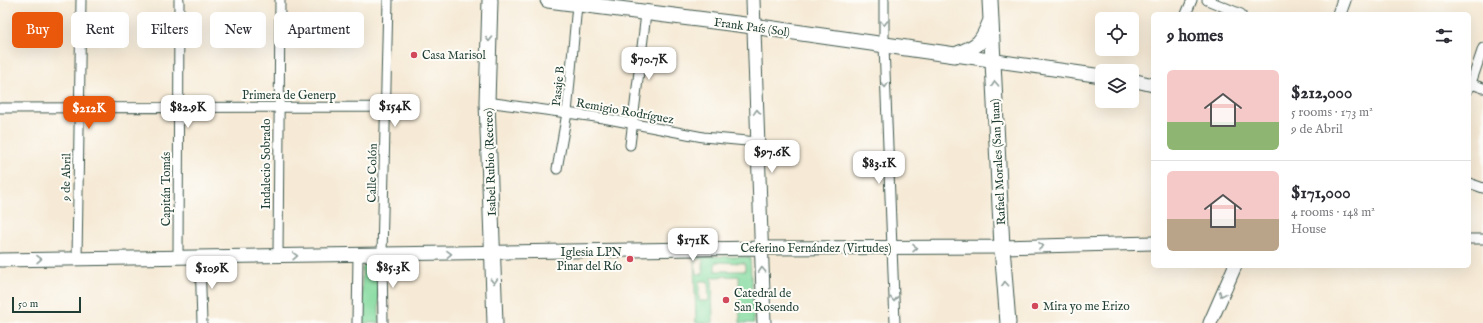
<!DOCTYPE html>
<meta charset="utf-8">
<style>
body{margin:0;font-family:"IM FELL English",serif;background:#f2f2f3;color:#2b2b33;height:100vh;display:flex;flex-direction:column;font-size:15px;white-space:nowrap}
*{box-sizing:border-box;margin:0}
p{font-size:13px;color:#7c7c81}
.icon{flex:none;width:22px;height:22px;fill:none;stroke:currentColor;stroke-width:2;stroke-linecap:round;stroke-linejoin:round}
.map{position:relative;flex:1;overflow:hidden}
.sheet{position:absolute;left:1151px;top:12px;width:320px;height:256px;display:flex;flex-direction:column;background:#fff;border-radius:6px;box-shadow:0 4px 16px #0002}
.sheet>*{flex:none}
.banner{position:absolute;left:12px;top:12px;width:380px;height:36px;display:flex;gap:8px}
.tools{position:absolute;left:1095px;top:12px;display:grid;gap:8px}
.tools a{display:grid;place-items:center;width:44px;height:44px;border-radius:6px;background:#fff;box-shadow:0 4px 16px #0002;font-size:20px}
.scale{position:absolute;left:12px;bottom:10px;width:69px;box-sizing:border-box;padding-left:4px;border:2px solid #1f3d34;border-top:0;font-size:11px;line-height:14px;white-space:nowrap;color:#1f3d34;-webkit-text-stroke:3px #fdfcf7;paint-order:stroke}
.price{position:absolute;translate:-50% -34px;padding:0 9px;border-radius:8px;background:#fff;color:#222;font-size:13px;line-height:26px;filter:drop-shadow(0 1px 2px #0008)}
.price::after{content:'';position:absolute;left:50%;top:24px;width:12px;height:9px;margin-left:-6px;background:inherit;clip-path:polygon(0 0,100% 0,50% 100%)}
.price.on{background:#ea580c;color:#fff}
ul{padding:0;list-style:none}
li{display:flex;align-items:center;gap:12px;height:100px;padding:0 16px}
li+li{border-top:1px solid #e1e1e2}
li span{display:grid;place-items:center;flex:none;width:112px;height:80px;border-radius:6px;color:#555}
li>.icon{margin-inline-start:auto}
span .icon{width:48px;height:48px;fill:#fffc;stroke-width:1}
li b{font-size:17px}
h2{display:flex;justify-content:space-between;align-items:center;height:48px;padding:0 16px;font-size:17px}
.tag{padding:0 14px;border-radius:6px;background:#fff;box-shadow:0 4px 16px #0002;font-size:14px;line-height:36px}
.tag.on{background:#ea580c;color:#fff}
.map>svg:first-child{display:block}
.green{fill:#83da9e;stroke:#518c69;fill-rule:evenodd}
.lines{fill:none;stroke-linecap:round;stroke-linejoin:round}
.street-casing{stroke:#3f574c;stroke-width:11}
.secondary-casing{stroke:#3f574c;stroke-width:15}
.primary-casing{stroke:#3f574c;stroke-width:17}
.street{stroke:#fff;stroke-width:9}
.secondary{stroke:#fff;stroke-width:13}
.primary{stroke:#fff;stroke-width:15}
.oneway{stroke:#8f9e9a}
.poi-dot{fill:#d1495b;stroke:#fdfcf7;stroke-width:1.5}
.labels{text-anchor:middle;stroke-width:4;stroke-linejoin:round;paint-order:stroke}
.street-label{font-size:12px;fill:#1f3d34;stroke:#fdfcf7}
.poi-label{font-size:12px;fill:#1f3d34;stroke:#fdfcf7;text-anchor:start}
</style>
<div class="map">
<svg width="1483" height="323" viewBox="0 0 1483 323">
<rect width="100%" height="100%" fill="#fdfcf7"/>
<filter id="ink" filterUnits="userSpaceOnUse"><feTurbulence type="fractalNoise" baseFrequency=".025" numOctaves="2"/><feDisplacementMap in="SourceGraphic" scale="8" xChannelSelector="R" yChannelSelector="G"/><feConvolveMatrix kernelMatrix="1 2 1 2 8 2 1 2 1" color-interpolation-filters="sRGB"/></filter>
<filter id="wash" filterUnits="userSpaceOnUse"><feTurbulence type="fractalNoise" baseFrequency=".012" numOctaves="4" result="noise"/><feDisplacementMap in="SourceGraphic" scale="16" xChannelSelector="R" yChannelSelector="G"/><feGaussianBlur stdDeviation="0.9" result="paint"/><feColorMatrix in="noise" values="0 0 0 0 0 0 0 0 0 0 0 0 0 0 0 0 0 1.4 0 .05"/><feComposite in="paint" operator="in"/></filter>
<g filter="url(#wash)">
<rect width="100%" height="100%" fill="#f6ead6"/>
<path class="green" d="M694,256L750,257L754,323H740L739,276L712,277L713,323H696ZM695,259H703V274H696ZM715,262L745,263V271H715ZM699,281H708L709,301H699Z
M371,262L375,264L379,269V323H362V269L365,264Z"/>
</g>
<g filter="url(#ink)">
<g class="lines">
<defs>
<path id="street" d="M884,0V46L895,323
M1207,0L1241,14
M1186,14L1192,0
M1469,83L1483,88
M1469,89L1483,48
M487,102L603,118L703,137L758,142
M0,108L385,107
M630,145L646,14
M557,169L567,113L577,5
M1469,183L1483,188
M1469,239H1483
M278,256L280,0
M200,257L202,323
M178,258L179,0
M77,259L81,0
M357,323L358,255
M383,323L382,255L388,0"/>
<path id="secondary" d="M753,0L764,323
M1339,14L1344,0
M955,55L1102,76
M1132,80L1153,85
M0,260L761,248L1002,247L1153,243
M1210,323L1235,266"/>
<path id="primary" d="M490,0L487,102L495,323
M548,0L753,26L955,55C979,46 982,43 991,20
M990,0L1002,247L1008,323"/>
</defs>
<use href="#street" class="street-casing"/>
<use href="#secondary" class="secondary-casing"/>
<use href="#primary" class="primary-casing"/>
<use href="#street" class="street"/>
<use href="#secondary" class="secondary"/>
<use href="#primary" class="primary"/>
</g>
<defs><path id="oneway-chevron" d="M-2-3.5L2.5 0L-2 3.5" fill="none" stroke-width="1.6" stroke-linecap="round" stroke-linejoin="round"/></defs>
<g class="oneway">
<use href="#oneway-chevron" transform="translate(884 23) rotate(90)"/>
<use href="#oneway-chevron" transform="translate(489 39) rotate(91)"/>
<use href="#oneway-chevron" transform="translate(995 84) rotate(-93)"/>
<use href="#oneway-chevron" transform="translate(885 85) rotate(88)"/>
<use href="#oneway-chevron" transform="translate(757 112) rotate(-92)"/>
<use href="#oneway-chevron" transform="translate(1041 246) rotate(-1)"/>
<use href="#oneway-chevron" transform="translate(915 248) rotate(-1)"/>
<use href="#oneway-chevron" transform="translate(449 254) rotate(-1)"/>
<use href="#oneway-chevron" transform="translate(295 256) rotate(-1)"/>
<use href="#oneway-chevron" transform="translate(39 259) rotate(-1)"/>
<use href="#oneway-chevron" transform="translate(762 270) rotate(-93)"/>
<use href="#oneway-chevron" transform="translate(494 281) rotate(88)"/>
<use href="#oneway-chevron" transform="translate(1005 284) rotate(-94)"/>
<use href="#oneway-chevron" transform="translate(1222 294) rotate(114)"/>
<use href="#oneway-chevron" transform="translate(894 299) rotate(87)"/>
</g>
</g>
<g class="poi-dot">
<circle cx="414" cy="55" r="4"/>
<circle cx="630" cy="259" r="4"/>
<circle cx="726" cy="300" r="4"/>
<circle cx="1035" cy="306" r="4"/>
</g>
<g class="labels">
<g class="street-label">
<text transform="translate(752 27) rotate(8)" y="4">Frank País (Sol)</text>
<text transform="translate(558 86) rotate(-84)" y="4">Pasaje B</text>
<text x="289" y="99">Primera de Generp</text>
<text transform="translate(625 111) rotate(10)" y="4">Remigio Rodríguez</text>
<text transform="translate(490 162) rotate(-92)" y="4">Isabel Rubio (Recreo)</text>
<text transform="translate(998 162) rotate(-93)" y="4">Rafael Morales (San Juan)</text>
<text transform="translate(266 164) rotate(-90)" y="4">Indalecio Sobrado</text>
<text transform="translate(372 173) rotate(-89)" y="4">Calle Colón</text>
<text transform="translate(66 177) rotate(-89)" y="4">9 de Abril</text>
<text transform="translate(166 189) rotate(-90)" y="4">Capitán Tomás</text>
<text x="816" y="252">Ceferino Fernández (Virtudes)</text>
</g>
<g class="poi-label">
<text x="422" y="59">Casa Marisol</text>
<text x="622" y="256" text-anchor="end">Iglesia LPN<tspan x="622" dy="14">Pinar del Río</tspan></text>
<text x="734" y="297">Catedral de<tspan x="734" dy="14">San Rosendo</tspan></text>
<text x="1043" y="310">Mira yo me Erizo</text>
</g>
</g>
</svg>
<div class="tools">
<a><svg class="icon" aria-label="locate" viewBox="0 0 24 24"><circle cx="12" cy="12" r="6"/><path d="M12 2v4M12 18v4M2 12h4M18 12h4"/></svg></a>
<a><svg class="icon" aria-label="layers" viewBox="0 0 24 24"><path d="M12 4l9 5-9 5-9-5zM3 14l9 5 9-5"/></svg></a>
</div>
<div class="scale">50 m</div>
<b class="price" style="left:649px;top:81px">$70.7K</b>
<b class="price" style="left:395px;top:128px">$154K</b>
<b class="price" style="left:188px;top:129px">$82.9K</b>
<b class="price on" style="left:89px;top:130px">$212K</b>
<b class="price" style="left:772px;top:174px">$97.6K</b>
<b class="price" style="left:879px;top:185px">$83.1K</b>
<b class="price" style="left:693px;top:262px">$171K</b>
<b class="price" style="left:393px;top:289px">$85.3K</b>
<b class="price" style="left:212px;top:290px">$109K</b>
<div class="banner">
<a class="tag on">Buy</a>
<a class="tag">Rent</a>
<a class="tag">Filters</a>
<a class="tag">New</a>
<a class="tag">Apartment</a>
</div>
<section class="sheet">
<h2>9 homes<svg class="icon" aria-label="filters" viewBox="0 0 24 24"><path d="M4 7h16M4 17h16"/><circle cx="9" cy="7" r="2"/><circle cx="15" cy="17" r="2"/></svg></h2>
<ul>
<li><span style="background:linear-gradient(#f6c9c9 65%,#8fb573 0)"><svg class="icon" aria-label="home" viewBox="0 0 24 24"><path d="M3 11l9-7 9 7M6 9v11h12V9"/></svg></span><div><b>$212,000</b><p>5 rooms · 173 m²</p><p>9 de Abril</p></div></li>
<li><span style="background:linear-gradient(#f6c9c9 60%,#b9a48a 0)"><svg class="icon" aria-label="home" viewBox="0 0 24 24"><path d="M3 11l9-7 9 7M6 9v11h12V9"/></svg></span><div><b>$171,000</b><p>4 rooms · 148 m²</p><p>House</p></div></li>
</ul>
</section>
</div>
